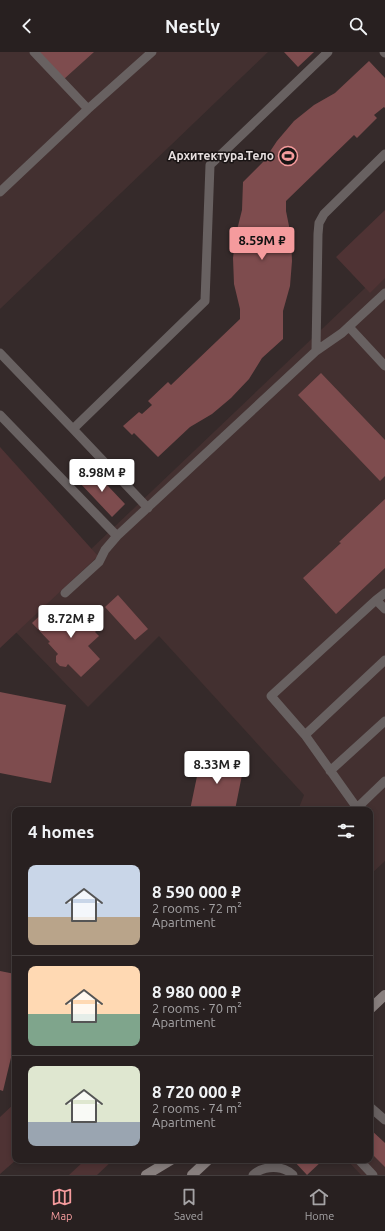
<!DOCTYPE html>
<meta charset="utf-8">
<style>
body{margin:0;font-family:Ubuntu,sans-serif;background:#342d2d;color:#f1f3f6;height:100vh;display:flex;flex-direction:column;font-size:15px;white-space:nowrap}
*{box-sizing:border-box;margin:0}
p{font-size:13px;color:#a5a3a5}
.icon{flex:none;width:22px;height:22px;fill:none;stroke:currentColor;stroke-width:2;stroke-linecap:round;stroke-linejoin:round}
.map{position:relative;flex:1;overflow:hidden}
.drawer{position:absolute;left:12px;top:755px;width:361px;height:356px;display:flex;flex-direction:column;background:#282020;border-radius:8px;box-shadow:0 2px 6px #0003,0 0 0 1px #443e3e}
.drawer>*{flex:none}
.price{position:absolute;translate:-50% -34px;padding:0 9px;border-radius:4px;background:#fff;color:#222;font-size:13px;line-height:26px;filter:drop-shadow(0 1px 2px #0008)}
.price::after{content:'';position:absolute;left:50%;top:24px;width:12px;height:9px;margin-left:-6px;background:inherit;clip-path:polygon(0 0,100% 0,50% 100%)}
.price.active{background:#f59b9d;color:#111}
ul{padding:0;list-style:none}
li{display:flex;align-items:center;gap:12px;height:100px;padding:0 16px}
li+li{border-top:1px solid #443e3e}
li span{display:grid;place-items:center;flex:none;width:112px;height:80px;border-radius:8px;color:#555}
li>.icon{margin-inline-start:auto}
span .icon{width:48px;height:48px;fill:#fffc;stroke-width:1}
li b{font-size:17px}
h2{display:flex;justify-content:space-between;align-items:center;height:48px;padding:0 16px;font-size:17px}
header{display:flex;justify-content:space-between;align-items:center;height:52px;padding:0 16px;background:#282020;font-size:18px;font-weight:700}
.tab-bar{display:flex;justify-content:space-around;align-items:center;height:56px;border-top:1px solid #443e3e;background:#282020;font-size:11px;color:#a5a3a5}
.tab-bar a{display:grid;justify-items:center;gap:2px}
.tab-bar .active{color:#f59b9d}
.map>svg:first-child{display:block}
.built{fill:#433030}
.green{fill:#4f3334}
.building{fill:#7e4c4e}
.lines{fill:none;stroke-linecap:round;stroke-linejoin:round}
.lane{stroke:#686161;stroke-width:9}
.secondary{stroke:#887f7e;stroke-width:10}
.labels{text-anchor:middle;stroke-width:3;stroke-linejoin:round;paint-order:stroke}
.poi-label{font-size:12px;font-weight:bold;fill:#e7dfdf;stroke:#191414;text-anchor:end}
</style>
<header><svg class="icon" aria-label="back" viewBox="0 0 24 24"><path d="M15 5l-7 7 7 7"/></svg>Nestly<svg class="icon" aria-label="search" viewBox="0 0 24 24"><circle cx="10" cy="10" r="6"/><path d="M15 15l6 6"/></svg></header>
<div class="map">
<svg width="385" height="1123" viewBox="0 0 385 1123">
<rect width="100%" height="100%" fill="#352a2a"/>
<path class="built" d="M0,0H268L0,257Z
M385,217V809L370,823V758H298L304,743L159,584L88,655L9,573L89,499Z
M370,1077L385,1091V1123H361L347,1108H370Z"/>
<path class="green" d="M385,158V226L370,241L336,205Z
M0,395L98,504L0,596Z
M15,1051L16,1108L0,1122V1065Z
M85,1108H113L97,1123H69Z"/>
<path class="building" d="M39,0H94L64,27Z
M284,0H314L298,15Z
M369,9L385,26V56L384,55L374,63L377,66L357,86L354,83L286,149V159L291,184L292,209L290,234L283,259V287L262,306L249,327L231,346L212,362L190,375L158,405L134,381L132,383L123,374L139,360L142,362L152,353L148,349L168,330L171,333L240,267V257L234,232L233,206L236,182L242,158L243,130L263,110L277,89L294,69L314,53L335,41Z
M321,321L385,388V424L380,429L298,343Z
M92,417L125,452L112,465L79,430Z
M385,447V516L336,562L303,526L341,491L339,490Z
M118,543L148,577L135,588L105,555Z
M50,554L68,573L79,562L84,566L88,562L95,563L100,568V575L95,580L99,584L88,594L100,607L81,625L68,612L66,615L60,614L56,610V604L58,602L48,591L50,590L32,571Z
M0,640L66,653L51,731L0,721Z
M201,705L244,713L235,758H190Z
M0,919L15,922V989L3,1039L0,1038Z
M370,1077L385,1091V1115L370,1100Z
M293,1108H323L307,1123Z"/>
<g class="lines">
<path class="lane" d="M34,0L88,57
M384,0L385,1
M0,140L88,57L152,0
M349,275L385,314
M316,299L318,182L319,171L324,162L385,102
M0,301L73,377L205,249L210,113L328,0
M0,363L117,484
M73,377L148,456
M65,541L99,510L105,498L117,484L316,299L342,281L385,241
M385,541L376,548L385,557
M305,683L385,608
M330,719L385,669
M357,756L385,729
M357,758V756L305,683L271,644L376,548
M370,1055L385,1068
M359,1108L373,1123
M253,1123C264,1113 283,1113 293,1123"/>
<path class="secondary" d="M370,957L385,943
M146,1123L171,1108
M192,1123L208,1108"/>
</g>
<defs>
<symbol id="stadium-ring" viewBox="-11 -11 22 22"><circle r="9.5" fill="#191414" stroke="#f59b9d" stroke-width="1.5"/><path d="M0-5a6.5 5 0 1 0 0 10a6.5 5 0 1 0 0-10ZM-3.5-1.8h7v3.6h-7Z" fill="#f59b9d"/></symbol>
</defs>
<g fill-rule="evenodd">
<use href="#stadium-ring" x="277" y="93" width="22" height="22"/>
</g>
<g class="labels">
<g class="poi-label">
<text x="274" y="108">Архитектура.Тело</text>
</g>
</g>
</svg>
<b class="price active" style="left:262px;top:209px">8.59M ₽</b>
<b class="price" style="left:102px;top:441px">8.98M ₽</b>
<b class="price" style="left:71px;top:587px">8.72M ₽</b>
<b class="price" style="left:217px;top:733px">8.33M ₽</b>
<section class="drawer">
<h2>4 homes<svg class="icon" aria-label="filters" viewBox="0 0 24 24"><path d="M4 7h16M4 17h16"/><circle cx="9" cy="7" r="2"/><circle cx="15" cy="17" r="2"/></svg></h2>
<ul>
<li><span style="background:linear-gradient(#c9d6e8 65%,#b9a48a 0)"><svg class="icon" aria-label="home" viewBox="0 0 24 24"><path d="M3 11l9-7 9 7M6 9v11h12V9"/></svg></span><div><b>8 590 000 ₽</b><p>2 rooms · 72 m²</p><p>Apartment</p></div></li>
<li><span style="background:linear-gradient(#ffd9b3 60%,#7fa58c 0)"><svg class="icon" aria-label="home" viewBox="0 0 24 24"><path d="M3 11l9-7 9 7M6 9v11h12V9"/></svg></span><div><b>8 980 000 ₽</b><p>2 rooms · 70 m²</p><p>Apartment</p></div></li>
<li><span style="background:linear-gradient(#dfe7d0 70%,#9aa5b1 0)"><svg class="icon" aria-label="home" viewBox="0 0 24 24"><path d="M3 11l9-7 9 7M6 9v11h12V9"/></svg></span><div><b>8 720 000 ₽</b><p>2 rooms · 74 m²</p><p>Apartment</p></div></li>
</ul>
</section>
</div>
<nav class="tab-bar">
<a class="active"><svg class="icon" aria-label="map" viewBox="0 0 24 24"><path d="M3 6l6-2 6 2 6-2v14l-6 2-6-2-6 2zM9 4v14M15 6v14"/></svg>Map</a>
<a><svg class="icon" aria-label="saved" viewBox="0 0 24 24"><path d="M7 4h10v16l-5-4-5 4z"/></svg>Saved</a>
<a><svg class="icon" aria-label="home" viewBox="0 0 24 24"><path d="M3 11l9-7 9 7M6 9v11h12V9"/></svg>Home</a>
</nav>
